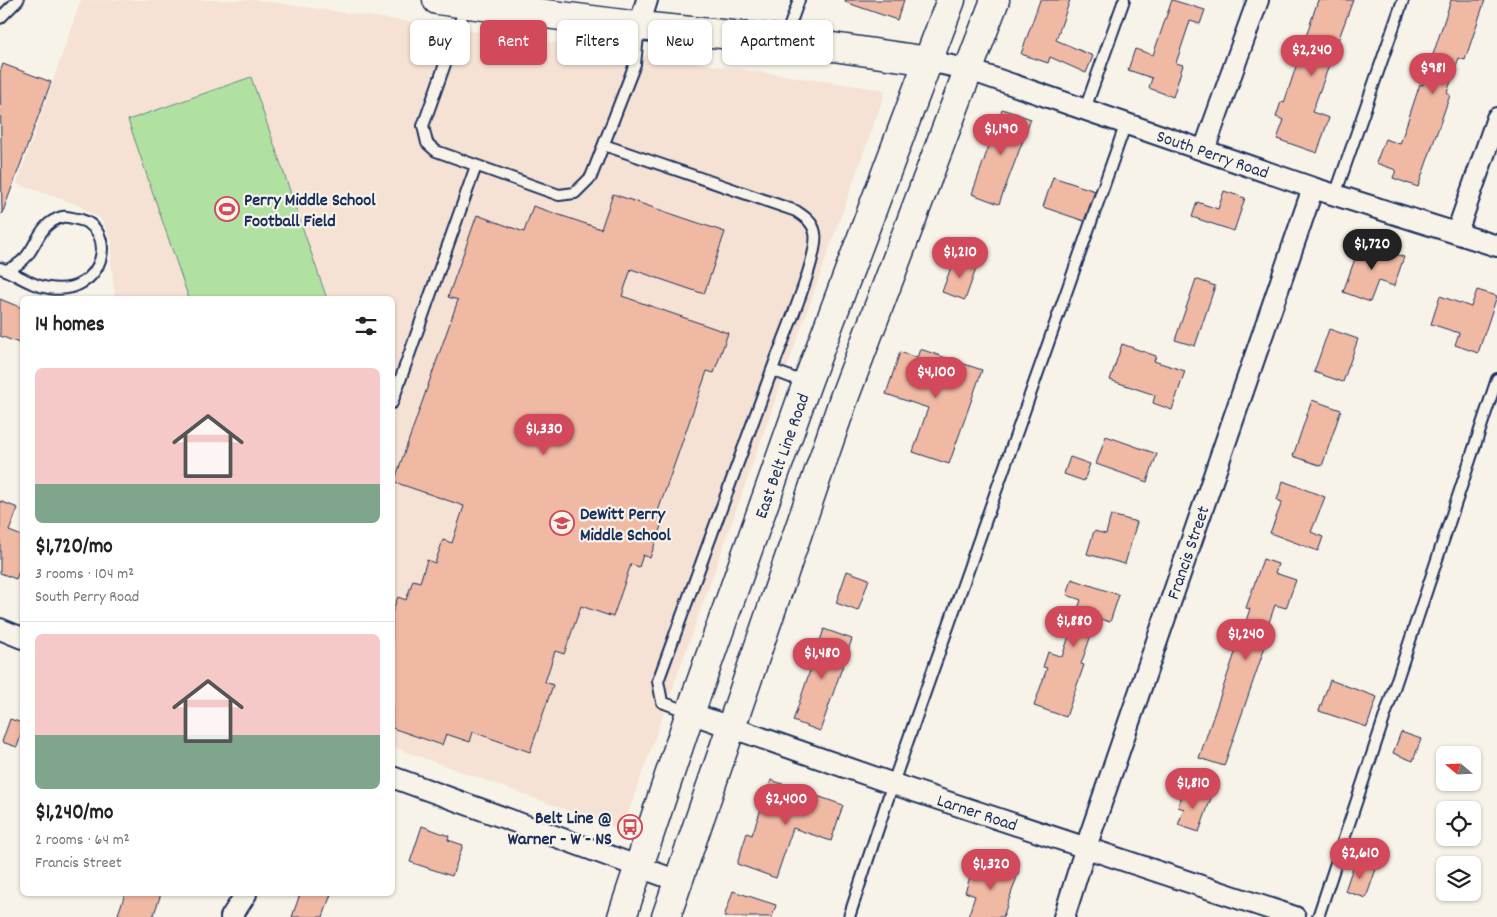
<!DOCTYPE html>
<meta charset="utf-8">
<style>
body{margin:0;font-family:Dekko,sans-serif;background:#f6f6f6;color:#222;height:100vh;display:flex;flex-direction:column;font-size:19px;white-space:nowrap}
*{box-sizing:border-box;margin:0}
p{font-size:16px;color:#767676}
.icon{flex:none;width:28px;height:28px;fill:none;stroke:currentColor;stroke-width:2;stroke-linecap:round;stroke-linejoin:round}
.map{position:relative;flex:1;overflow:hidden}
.panel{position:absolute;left:20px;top:296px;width:375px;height:600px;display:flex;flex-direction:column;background:#fff;border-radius:8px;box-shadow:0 1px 4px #0004}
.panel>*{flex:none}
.guide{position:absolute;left:410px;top:20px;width:475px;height:45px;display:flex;gap:10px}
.needle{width:32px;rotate:289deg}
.fabs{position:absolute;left:1436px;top:746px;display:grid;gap:10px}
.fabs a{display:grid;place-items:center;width:45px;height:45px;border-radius:8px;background:#fff;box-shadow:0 1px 4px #0004;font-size:25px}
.price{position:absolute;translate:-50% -42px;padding:0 11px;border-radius:18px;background:#d1495b;color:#fff;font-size:16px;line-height:32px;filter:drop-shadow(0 1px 2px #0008)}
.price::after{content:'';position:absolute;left:50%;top:30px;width:15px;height:11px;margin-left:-8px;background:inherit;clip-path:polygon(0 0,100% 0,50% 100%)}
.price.current{background:#222;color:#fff}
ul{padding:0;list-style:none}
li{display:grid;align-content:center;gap:10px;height:265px;padding:0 15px}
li+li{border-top:1px solid #e0e0e0}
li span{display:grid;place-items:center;height:155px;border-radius:8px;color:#555}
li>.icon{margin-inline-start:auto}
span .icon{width:90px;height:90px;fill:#fffc;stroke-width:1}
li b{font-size:21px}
h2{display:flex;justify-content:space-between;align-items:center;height:60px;padding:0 15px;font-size:21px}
.tag{padding:0 18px;border-radius:8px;background:#fff;box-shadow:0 1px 4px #0004;font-size:18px;line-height:45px}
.tag.current{background:#d1495b;color:#fff}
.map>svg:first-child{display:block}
.built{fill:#f5e2d4}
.green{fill:#b1e1a1;stroke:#668880}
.building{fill:#f0b9a4;stroke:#1b2f5e}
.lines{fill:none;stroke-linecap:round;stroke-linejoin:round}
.lane-casing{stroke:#1b2f5e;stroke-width:14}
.street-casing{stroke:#1b2f5e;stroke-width:24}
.secondary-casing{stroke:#1b2f5e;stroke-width:31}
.primary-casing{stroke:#1b2f5e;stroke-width:31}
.lane{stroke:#f7f3e8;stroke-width:10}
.street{stroke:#f7f3e8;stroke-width:20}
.secondary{stroke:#f7f3e8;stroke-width:28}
.primary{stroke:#f7f3e8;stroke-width:28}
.labels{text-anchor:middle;stroke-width:4.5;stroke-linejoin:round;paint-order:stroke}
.street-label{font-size:18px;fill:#1b2f5e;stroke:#f7f3e8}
.poi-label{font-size:18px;font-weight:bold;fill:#1b2f5e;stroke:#f7f3e8;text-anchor:start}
</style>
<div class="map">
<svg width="1497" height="917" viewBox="0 0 1497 917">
<rect width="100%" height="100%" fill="#f7f3e8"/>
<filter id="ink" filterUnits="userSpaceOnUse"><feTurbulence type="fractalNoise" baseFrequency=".02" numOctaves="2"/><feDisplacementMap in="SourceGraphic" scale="10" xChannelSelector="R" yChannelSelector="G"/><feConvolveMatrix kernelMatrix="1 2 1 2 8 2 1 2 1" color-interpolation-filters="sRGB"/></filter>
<g filter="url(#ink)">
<path class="built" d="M81,0H256L886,90L622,830L393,747L392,299H115L111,261L112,241L101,219L78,205L17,184Z"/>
<path class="green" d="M251,77L327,299H189L128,120Z"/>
<path class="building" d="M845,0H904L897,20L845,2Z
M1040,0H1070L1056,40L1093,56L1086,73L1050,57L1048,63L1021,54Z
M1172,0L1205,10L1200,24L1190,21L1176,63L1183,65L1173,97L1149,88L1152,78L1128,70L1135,49L1153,55Z
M1318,0H1353L1312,112L1329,118L1317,153L1277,139L1284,120L1276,117L1281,102L1284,103Z
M1451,0H1485L1465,60L1459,58L1447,93L1450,95L1418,187L1393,178L1396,170L1376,163L1385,139L1400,144L1420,84L1423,85Z
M3,64L51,82L2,214L0,72Z
M1002,109L1031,119L999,204L972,194Z
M1053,177L1095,191L1084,221L1043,207Z
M1224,191L1245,198L1234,231L1192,217L1197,202L1218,209Z
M613,194L725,232L704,294L631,269L622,296L728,333L714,373L707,371L657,514L664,517L650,558L643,555L639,567L631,564L613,617L581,606L564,654L555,651L545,682L553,685L530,752L473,732L470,742L446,734L442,745L392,728V612L398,597L406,600L413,580L420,582L427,560L435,563L443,540L452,543L464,506L394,482L458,300L448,297L477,215L524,232L533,206L601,229Z
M1361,242L1404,257L1394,286L1378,281L1370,302L1343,292Z
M954,259L977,266L965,300L942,292Z
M1196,279L1215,286L1195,346L1175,340Z
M1477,290L1497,296L1478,353L1455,345L1459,333L1431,324L1440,296L1471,307Z
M0,299L22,308V344L0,336Z
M1329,329L1358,339L1343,382L1314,372Z
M1122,344L1156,356L1154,361L1185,371L1172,410L1153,403L1155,395L1110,380Z
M920,349L982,370L949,464L913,452L928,408L886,394L900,352L917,358Z
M1312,400L1341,410L1322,466L1293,456Z
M1106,436L1157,454L1147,482L1096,464Z
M1070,457L1090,464L1084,481L1064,474Z
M1283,481L1325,497L1311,532L1323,537L1318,551L1270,533L1282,502L1277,500Z
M0,501L18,508L9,531L22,536V564L16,579L0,573Z
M1111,515L1137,522L1125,564L1087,554L1094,531L1106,534Z
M1263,559L1278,564L1275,573L1296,580L1286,608L1275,605L1264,637L1268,638L1224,766L1199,758L1250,609L1246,608Z
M847,571L869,579L858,611L836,603Z
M1072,579L1119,595L1110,622L1097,618L1081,664L1084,665L1066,717L1034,706L1047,668L1043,667L1048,652L1062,657L1081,600L1067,595Z
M824,629L852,639L820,731L793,721Z
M1330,680L1377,697L1367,727L1319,711Z
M10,719L22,723V732L17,747L2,742Z
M1401,732L1421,739L1413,761L1393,753Z
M771,780L843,805L831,841L793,828L776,878L737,864L747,833L752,835Z
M1184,789L1211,798L1199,832L1178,825L1184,809L1178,807Z
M422,826L449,836L448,840L463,845L452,876L410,862Z
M1355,861L1376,869L1366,898L1345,891Z
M997,864L1019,871L1003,917H968L975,896L965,892L974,866L994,873Z
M733,891L776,905L772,917H724Z
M125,894H161L153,917H126L118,914Z
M300,894H331L323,917H292Z"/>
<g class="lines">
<defs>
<path id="lane" d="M466,5L423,126L427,143L436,151L559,195L575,193L591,177L635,64L639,27
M0,18L18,0
M785,39L799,0
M1085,109L1124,0
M604,145L796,211C805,217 813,222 815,233C820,255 781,344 772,370
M1335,195L1403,0
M0,268C17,274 31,286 49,288C105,297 120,227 77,219C72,218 66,216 62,217C31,226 41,258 6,270
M392,403L476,166
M688,712L662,702L658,681L772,370L806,383
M849,917L893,783L1126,123
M1318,917L1497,379"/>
<g id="street">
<path d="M639,26L647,0"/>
<path id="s1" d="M929,61L970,70L1313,188L1497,246"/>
<path d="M1204,150L1258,0"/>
<path d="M1457,232L1497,118"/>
<path d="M0,629L22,638"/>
<path id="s2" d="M690,713L908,789L1295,917"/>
<path d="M392,777L678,881"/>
<path d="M231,917L246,894"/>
<path id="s3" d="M1064,917L1086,847L1313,188"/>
</g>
<path id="secondary" d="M437,0L639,26L785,40L929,61"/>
<g id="primary">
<path id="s4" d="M622,917L690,713L807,383L951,0"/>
<path d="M666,917L844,398L995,0"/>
</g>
</defs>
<use href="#lane" class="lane-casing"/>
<use href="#street" class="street-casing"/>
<use href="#secondary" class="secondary-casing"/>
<use href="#primary" class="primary-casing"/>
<use href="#lane" class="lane"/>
<use href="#street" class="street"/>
<use href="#secondary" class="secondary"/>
<use href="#primary" class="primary"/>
</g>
</g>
<defs>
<symbol id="stadium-ring" viewBox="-11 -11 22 22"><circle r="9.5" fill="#f7f3e8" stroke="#d1495b" stroke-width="1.5"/><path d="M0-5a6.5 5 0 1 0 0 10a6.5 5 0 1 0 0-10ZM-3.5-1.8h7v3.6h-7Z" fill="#d1495b"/></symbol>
<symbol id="school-ring" viewBox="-11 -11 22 22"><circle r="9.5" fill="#f7f3e8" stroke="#d1495b" stroke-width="1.5"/><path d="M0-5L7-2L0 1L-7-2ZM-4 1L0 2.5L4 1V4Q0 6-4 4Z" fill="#d1495b"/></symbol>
<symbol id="bus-ring" viewBox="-11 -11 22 22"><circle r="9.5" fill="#f7f3e8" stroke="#d1495b" stroke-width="1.5"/><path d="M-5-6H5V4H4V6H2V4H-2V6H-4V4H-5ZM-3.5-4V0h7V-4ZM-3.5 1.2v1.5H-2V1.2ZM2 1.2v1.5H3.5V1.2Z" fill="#d1495b"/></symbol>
</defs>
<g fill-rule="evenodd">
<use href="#stadium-ring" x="213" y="195" width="28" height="28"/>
<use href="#school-ring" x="548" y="509" width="28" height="28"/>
<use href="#bus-ring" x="616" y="813" width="28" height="28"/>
</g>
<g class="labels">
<g class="street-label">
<text dy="6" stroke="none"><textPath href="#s1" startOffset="299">South Perry Road</textPath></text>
<text dy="6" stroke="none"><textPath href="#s4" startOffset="488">East Belt Line Road</textPath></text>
<text dy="6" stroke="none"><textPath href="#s3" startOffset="385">Francis Street</textPath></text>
<text dy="6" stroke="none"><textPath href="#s2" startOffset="304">Larner Road</textPath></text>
</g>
<g class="poi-label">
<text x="244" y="205">Perry Middle School<tspan x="244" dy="21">Football Field</tspan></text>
<text x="580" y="519">DeWitt Perry<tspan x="580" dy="21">Middle School</tspan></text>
<text x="612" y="823" text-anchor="end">Belt Line @<tspan x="612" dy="21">Warner - W - NS</tspan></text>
</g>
</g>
</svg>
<div class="fabs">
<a><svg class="needle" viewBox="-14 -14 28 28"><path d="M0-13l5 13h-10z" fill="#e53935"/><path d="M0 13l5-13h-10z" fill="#767676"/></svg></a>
<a><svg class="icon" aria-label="locate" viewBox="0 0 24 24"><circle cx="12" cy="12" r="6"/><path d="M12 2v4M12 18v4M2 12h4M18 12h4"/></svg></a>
<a><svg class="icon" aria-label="layers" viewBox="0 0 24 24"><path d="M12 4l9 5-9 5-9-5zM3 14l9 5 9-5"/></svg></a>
</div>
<b class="price" style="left:1312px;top:77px">$2,240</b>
<b class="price" style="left:1433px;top:95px">$981</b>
<b class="price" style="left:1001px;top:156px">$1,190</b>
<b class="price current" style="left:1372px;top:271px">$1,720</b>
<b class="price" style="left:960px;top:279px">$1,210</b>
<b class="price" style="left:936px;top:399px">$4,100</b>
<b class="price" style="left:544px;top:456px">$1,330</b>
<b class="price" style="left:1074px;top:648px">$1,880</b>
<b class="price" style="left:1246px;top:661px">$1,240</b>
<b class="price" style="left:822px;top:680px">$1,480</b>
<b class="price" style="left:1193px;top:810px">$1,810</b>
<b class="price" style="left:786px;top:826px">$2,400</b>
<b class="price" style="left:1360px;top:880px">$2,610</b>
<b class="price" style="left:991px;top:891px">$1,320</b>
<div class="guide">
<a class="tag">Buy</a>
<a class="tag current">Rent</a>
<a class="tag">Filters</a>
<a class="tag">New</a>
<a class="tag">Apartment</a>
</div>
<section class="panel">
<h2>14 homes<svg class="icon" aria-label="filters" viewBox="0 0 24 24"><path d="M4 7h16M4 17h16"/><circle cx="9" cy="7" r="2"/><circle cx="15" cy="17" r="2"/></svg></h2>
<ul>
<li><span style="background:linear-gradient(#f6c9c9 75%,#7fa58c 0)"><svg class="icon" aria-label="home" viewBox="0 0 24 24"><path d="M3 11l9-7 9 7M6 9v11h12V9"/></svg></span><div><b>$1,720/mo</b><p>3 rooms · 104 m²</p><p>South Perry Road</p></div></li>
<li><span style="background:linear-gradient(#f6c9c9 65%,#7fa58c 0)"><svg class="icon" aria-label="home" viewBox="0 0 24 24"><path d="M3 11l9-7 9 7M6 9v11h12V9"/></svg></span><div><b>$1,240/mo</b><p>2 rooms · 64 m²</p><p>Francis Street</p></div></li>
</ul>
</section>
</div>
